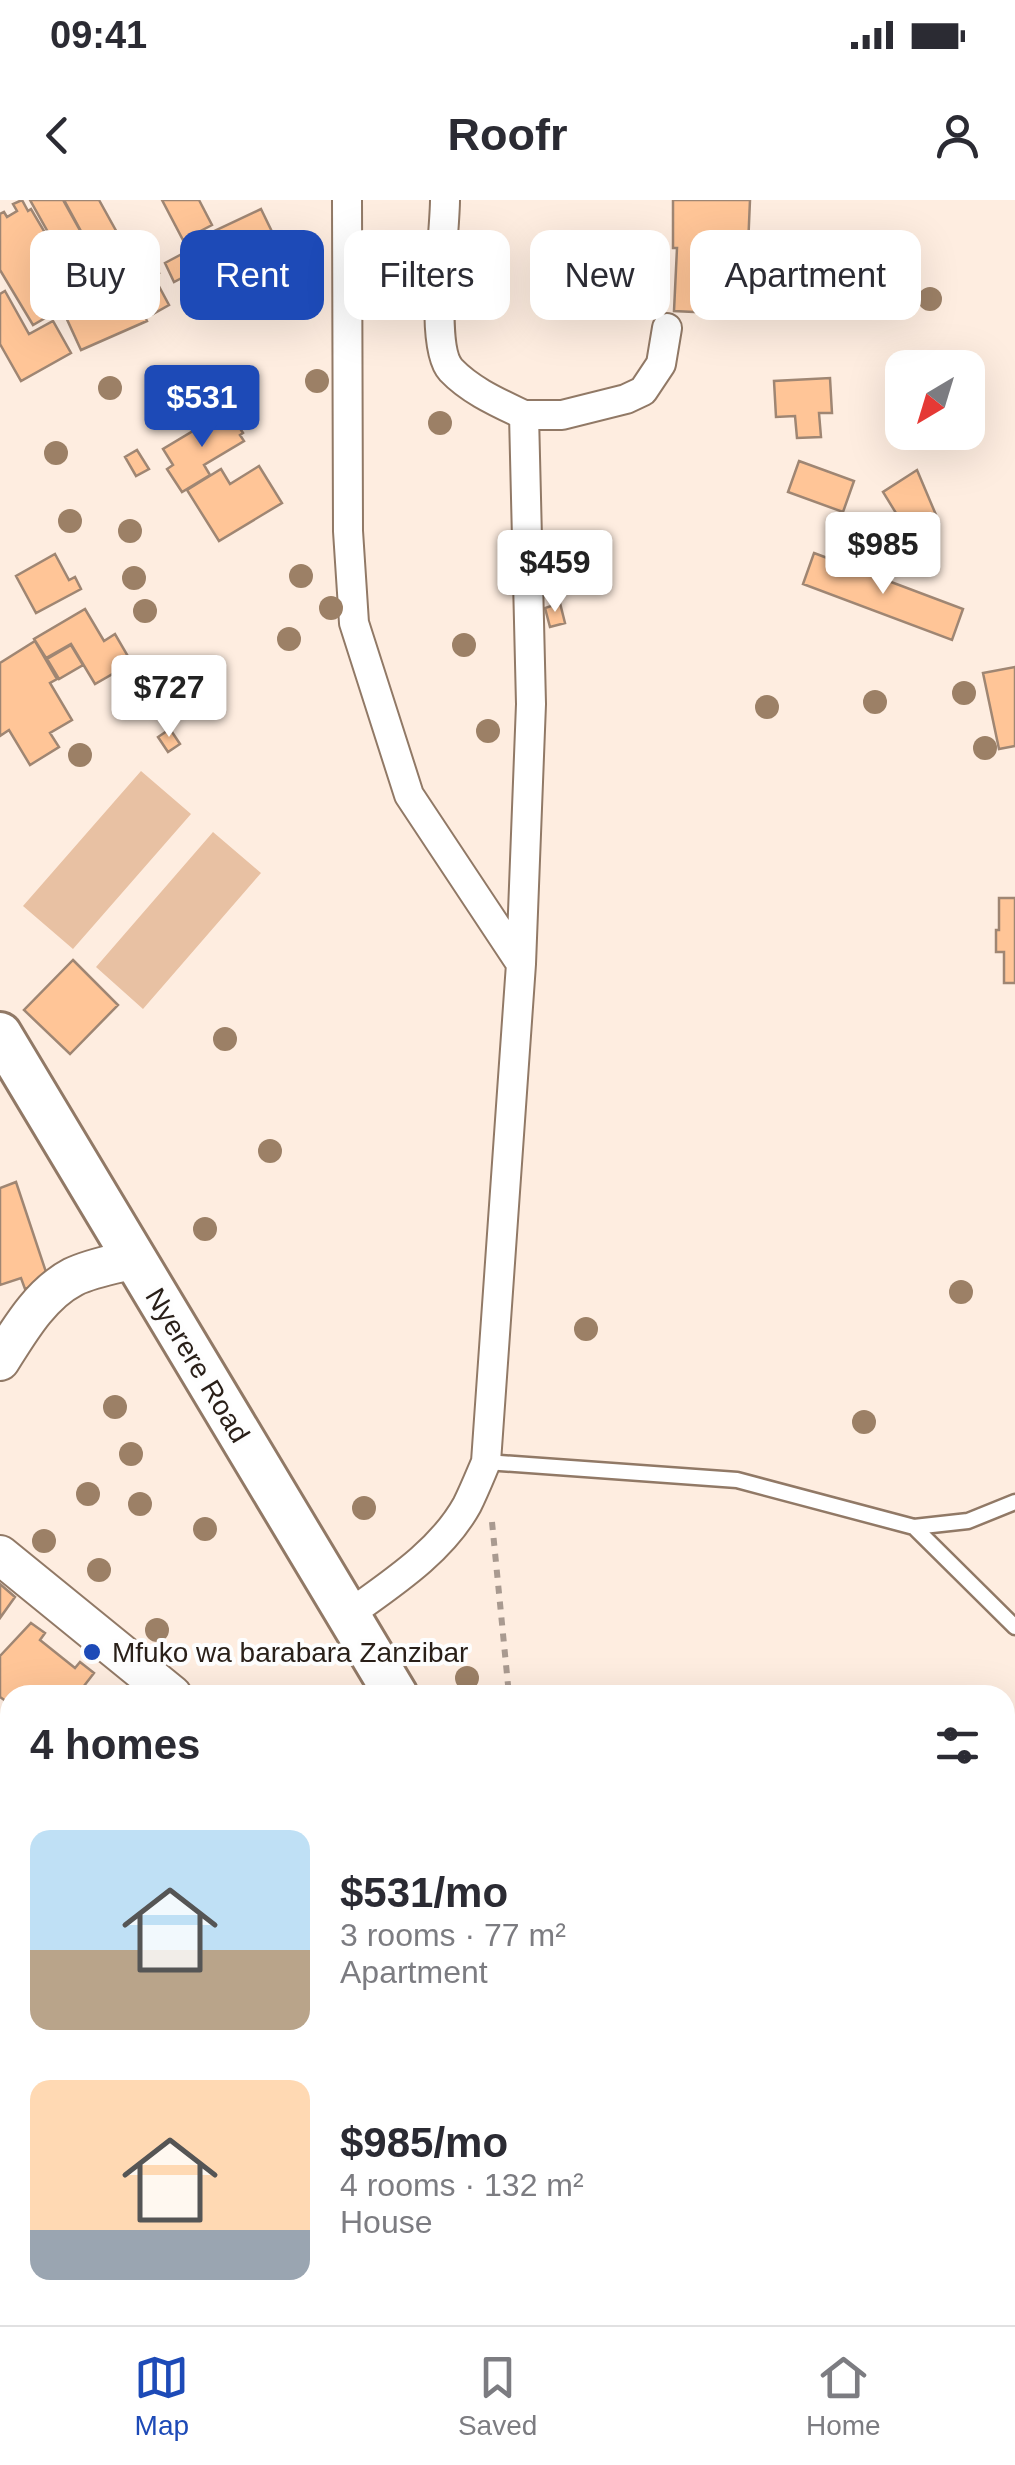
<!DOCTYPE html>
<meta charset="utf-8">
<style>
body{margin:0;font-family:Helvetica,sans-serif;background:#f7f7f7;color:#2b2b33;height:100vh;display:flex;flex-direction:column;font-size:38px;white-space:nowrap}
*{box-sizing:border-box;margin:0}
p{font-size:32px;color:#7c7c81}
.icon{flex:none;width:55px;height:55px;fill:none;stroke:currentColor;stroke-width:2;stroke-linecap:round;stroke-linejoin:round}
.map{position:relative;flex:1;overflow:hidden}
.details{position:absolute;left:0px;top:1485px;width:1015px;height:640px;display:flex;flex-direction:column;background:#fff;border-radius:30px 30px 0 0;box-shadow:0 10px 40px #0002}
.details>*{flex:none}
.banner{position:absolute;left:30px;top:30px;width:955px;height:90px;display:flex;gap:20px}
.needle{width:65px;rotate:218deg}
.controls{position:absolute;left:885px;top:150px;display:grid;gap:20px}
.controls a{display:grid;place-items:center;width:100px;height:100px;border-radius:20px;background:#fff;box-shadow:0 10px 40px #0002;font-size:50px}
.price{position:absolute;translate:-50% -85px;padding:0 22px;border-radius:10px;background:#fff;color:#222;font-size:32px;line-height:65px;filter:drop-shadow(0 2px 5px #0008)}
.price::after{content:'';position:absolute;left:50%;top:60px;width:30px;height:22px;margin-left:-15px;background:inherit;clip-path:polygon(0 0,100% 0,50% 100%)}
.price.current{background:#1d4ab7;color:#fff}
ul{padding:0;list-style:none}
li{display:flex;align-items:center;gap:30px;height:250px;padding:0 30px}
li span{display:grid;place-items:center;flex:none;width:280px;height:200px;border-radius:20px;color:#555}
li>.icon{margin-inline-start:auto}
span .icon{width:120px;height:120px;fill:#fffc;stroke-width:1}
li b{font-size:42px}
h2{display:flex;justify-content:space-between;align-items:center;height:120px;padding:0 30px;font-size:42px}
.pill{padding:0 35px;border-radius:20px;background:#fff;box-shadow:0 10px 40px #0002;font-size:35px;line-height:90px}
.pill.current{background:#1d4ab7;color:#fff}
.status{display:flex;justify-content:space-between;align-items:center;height:70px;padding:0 50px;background:#fff;direction:ltr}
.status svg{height:28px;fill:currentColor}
header{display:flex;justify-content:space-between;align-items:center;height:130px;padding:0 30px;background:#fff;font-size:45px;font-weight:800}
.dock{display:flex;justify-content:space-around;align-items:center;height:140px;border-top:2px solid #e1e1e2;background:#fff;font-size:28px;color:#7c7c81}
.dock a{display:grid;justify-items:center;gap:5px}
.dock .current{color:#1d4ab7}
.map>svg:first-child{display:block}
.green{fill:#e8c1a3}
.building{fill:#ffc597;stroke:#9f8673;stroke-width:2.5}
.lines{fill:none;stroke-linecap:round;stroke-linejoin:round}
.lane-casing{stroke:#917966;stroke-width:19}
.street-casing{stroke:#917966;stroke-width:32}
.secondary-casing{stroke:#917966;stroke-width:42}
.primary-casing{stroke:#917966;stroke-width:48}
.path{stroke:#a99a90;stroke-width:6;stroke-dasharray:8 8;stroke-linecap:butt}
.lane{stroke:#fff;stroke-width:14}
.street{stroke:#fff;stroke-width:28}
.secondary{stroke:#fff;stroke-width:38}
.primary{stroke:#fff;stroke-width:42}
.tree{fill:#9c8066}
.poi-dot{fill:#1d4ab7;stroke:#fefefe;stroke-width:4}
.labels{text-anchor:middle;stroke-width:8;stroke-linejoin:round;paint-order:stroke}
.street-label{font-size:28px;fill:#291f18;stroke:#fefefe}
.poi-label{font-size:28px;fill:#291f18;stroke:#fefefe;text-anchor:start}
</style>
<div class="status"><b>09:41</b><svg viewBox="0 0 49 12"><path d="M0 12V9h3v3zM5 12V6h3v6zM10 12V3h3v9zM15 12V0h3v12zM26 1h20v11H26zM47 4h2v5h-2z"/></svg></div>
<header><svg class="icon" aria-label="back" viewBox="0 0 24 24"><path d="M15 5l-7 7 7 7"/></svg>Roofr<svg class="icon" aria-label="person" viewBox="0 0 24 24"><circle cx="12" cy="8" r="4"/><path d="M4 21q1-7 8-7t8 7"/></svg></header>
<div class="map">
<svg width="1015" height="2125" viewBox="0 0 1015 2125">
<rect width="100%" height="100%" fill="#feede0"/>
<path class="green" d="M141,571L191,614L73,749L23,706Z
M213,632L261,673L143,809L96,767Z"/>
<path class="building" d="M22,0L28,11L31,9L80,92L62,103L64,107L33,125L0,70V14L4,12L7,17L17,11L13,4Z
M30,0H63L101,68L97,70L99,72L77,84Z
M64,0H99L129,54L143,46L159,73L133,86L130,82L110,93L98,71L101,68Z
M162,0H199L212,25L183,40Z
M673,0H750L748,47H738L735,114L674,111L677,48H673Z
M261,9L276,40L227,63L212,32Z
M740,48L767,50L765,94L738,93Z
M182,54L191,73L174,82L165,63Z
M154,77L169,105L153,114L138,85Z
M131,85L147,121L81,150L65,115Z
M5,91L29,134L53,121L71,153L21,181L0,144V94Z
M830,178L832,213H819L821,237L797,238L795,216L776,217L774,181Z
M228,210L243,233L240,235L244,241L204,265L210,275L182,292L167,269L173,265L163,249Z
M137,250L149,269L136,276L125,257Z
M799,261L854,281L843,312L788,292Z
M259,266L282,303L219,341L187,290L221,269L230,284Z
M917,270L939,322L912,339L883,292Z
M814,353L963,409L952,440L803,384Z
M55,354L69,380L75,377L81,389L36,413L16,376Z
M560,403L565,423L550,427L545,408Z
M85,409L104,441L115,434L129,458L118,465L121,469L95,484L71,444L46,458L34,439Z
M35,441L57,479L50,483L72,520L50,533L59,547L30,565L9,530L0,536V463Z
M71,445L83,465L59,479L47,459Z
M1015,467V546L999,549L983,473Z
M170,529L180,544L168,552L158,537Z
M999,698H1015V783H1004V752H996V730H999Z
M73,760L118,805L70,854L24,810Z
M16,982L49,1081L25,1089L21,1078L0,1085V988Z
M0,1384L15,1397L0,1418Z
M31,1423L45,1433L40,1440L75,1468L80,1462L94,1473L77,1495H10V1504L0,1497V1456Z
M0,1516L10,1522V1594L0,1588Z
M0,1593L10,1599V1634L3,1646L0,1644Z
M1,1674L10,1681V1735L6,1733L8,1729H0Z
M0,1738L10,1744V1795L0,1788Z
M0,1796L10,1801V1836L3,1851L0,1849Z
M0,1985L10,1991V2045L0,2038Z
M120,2115H206L200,2125H136Z
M276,2115H315L309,2125H271Z"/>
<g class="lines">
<defs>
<path id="lane" d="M486,1262L737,1280L914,1327L968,1321L1015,1302
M914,1327L1015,1427"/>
<path id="street" d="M347,0L348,331L354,423L409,595L521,764L486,1262C480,1276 474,1291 467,1305C441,1352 391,1384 348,1415
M445,0C445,34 429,147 451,170C471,191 499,203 524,215
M521,764L531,504L524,215H562L626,199L643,191L661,164L667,128
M0,1874L10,1858
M252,2125L258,2115"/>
<path id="secondary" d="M0,1161C19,1131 40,1094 73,1077C91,1068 115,1064 135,1059
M0,1355L172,1495"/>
<path id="primary" d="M0,834L396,1495
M624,2115V2125"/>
</defs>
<use href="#lane" class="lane-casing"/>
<use href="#street" class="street-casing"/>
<use href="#secondary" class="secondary-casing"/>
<use href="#primary" class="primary-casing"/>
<path class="path" d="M492,1322L509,1495
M1005,1687L1015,1690
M1005,1925L1015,1914
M988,2115L997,2125"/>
<use href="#lane" class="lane"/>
<use href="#street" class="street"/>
<use href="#secondary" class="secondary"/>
<use href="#primary" class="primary"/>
</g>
<g class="tree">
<circle cx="381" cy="73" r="12"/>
<circle cx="930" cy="99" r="12"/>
<circle cx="317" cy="181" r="12"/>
<circle cx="110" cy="188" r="12"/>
<circle cx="440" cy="223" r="12"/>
<circle cx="56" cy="253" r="12"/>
<circle cx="70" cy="321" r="12"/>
<circle cx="130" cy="331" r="12"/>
<circle cx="301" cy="376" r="12"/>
<circle cx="134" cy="378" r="12"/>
<circle cx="331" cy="408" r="12"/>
<circle cx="145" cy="411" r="12"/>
<circle cx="289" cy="439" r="12"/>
<circle cx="464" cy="445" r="12"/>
<circle cx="199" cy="477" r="12"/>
<circle cx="964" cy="493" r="12"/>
<circle cx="875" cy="502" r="12"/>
<circle cx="767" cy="507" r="12"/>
<circle cx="488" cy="531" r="12"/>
<circle cx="985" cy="548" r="12"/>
<circle cx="80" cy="555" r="12"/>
<circle cx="225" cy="839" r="12"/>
<circle cx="270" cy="951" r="12"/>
<circle cx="205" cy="1029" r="12"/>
<circle cx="961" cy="1092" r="12"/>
<circle cx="586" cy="1129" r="12"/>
<circle cx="115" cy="1207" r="12"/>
<circle cx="864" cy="1222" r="12"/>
<circle cx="131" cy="1254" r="12"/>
<circle cx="88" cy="1294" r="12"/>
<circle cx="140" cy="1304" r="12"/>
<circle cx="364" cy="1308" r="12"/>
<circle cx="205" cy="1329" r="12"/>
<circle cx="44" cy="1341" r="12"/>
<circle cx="99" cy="1370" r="12"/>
<circle cx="157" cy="1430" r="12"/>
<circle cx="467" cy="1478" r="12"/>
</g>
<circle class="poi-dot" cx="92" cy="1452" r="10"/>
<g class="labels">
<g class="street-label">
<text transform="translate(198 1165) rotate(59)" y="10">Nyerere Road</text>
</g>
<g class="poi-label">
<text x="112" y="1462">Mfuko wa barabara Zanzibar</text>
</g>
</g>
</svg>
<div class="controls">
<a><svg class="needle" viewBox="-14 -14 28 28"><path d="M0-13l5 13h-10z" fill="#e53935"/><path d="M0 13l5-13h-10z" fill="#7c7c81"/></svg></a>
</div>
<b class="price current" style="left:202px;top:250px">$531</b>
<b class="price" style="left:883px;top:397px">$985</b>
<b class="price" style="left:555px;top:415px">$459</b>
<b class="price" style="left:169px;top:540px">$727</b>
<div class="banner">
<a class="pill">Buy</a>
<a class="pill current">Rent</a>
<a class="pill">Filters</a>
<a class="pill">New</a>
<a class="pill">Apartment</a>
</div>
<section class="details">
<h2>4 homes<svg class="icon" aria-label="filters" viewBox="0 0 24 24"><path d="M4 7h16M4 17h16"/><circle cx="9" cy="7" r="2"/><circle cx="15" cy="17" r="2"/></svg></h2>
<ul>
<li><span style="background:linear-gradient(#bfe0f5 60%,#b9a48a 0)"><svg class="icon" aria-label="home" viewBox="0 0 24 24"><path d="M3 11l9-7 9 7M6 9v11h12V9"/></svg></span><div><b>$531/mo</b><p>3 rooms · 77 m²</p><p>Apartment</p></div></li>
<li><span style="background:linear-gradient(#ffd9b3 75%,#9aa5b1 0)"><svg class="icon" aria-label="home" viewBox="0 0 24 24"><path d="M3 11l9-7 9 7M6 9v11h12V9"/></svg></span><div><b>$985/mo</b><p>4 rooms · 132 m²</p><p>House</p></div></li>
</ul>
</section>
</div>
<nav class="dock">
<a class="current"><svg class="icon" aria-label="map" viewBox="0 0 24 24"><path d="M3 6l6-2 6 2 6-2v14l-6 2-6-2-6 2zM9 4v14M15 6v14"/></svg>Map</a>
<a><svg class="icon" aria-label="saved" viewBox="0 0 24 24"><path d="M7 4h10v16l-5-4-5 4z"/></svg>Saved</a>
<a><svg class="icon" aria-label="home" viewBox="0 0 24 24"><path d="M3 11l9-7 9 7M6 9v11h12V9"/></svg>Home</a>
</nav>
